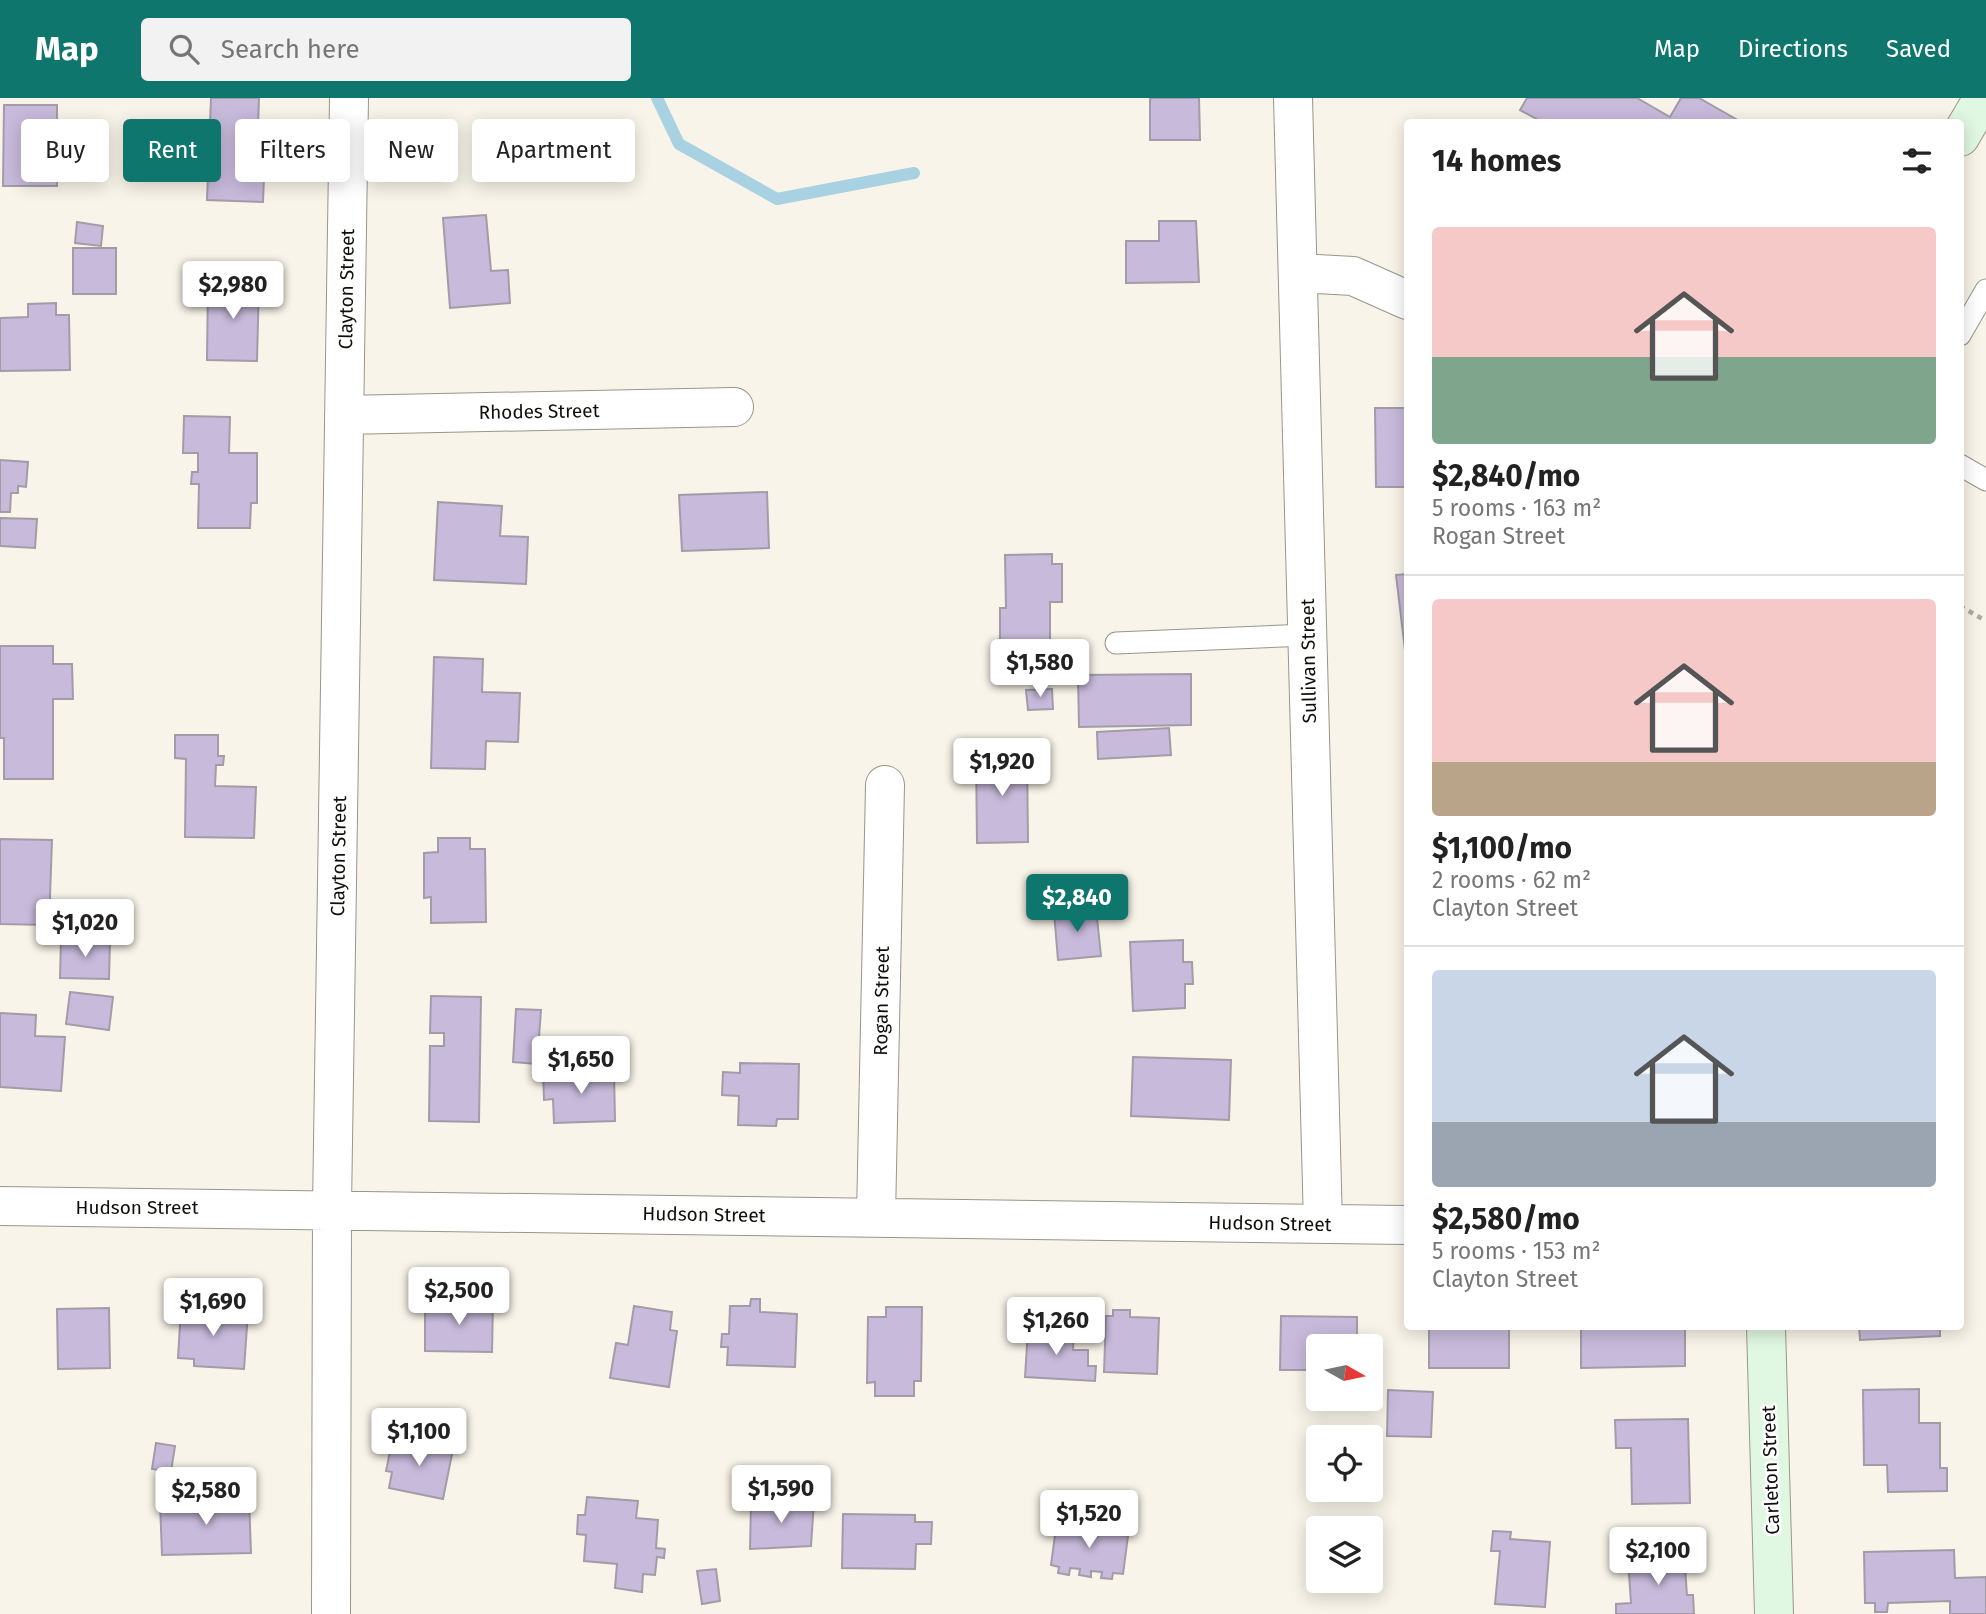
<!DOCTYPE html>
<meta charset="utf-8">
<style>
body{margin:0;font-family:"Fira Sans",sans-serif;background:#f2f2f2;color:#222;height:100vh;display:flex;flex-direction:column;font-size:26px;white-space:nowrap}
*{box-sizing:border-box;margin:0}
p{font-size:23px;color:#767676}
.icon{flex:none;width:38px;height:38px;fill:none;stroke:currentColor;stroke-width:2;stroke-linecap:round;stroke-linejoin:round}
.map{position:relative;flex:1;overflow:hidden}
.drawer{position:absolute;left:1404px;top:21px;width:560px;height:1211px;display:flex;flex-direction:column;background:#fff;border-radius:7px;box-shadow:0 4px 18px #0003}
.drawer>*{flex:none}
.top-card{position:absolute;left:21px;top:21px;width:665px;height:63px;display:flex;gap:14px}
.needle{width:46px;rotate:99deg}
.buttons{position:absolute;left:1306px;top:1236px;display:grid;gap:14px}
.buttons a{display:grid;place-items:center;width:77px;height:77px;border-radius:7px;background:#fff;box-shadow:0 4px 18px #0003;font-size:35px}
.price{position:absolute;translate:-50% -60px;padding:0 16px;border-radius:7px;background:#fff;color:#222;font-size:23px;line-height:46px;filter:drop-shadow(0 2px 4px #0008)}
.price::after{content:'';position:absolute;left:50%;top:42px;width:21px;height:16px;margin-left:-10px;background:inherit;clip-path:polygon(0 0,100% 0,50% 100%)}
.price.active{background:#0f766e;color:#fff}
ul{padding:0;list-style:none}
li{display:grid;align-content:center;gap:14px;height:371px;padding:0 28px}
li+li{border-top:2px solid #e0e0e0}
li span{display:grid;place-items:center;height:217px;border-radius:7px;color:#555}
li>.icon{margin-inline-start:auto}
span .icon{width:126px;height:126px;fill:#fffc;stroke-width:1}
li b{font-size:30px}
h2{display:flex;justify-content:space-between;align-items:center;height:84px;padding:0 28px;font-size:30px}
.tag{padding:0 24px;border-radius:7px;background:#fff;box-shadow:0 4px 18px #0003;font-size:24px;line-height:63px}
.tag.active{background:#0f766e;color:#fff}
header{display:flex;align-items:center;gap:42px;box-sizing:border-box;height:98px;padding:0 35px;background:#0f766e;color:#fff}
header strong{font-size:33px}
nav{display:flex;gap:38px;margin-inline-start:auto;font-size:24px}
.search{width:490px;height:63px;background:#f2f2f2;display:flex;align-items:center;gap:18px;box-sizing:border-box;padding:0 24px;border-radius:7px;color:#767676;font-size:26px}
.map>svg:first-child{display:block}
.lines{fill:none;stroke-linecap:round;stroke-linejoin:round}
.stream{stroke:#a8d2e1;stroke-width:12}
.building{fill:#c8badb;stroke:#a19ca7;stroke-width:2}
.lane-casing{stroke:#9a958b;stroke-width:23}
.street-casing{stroke:#9a958b;stroke-width:40}
.secondary-casing{stroke:#9a958b;stroke-width:40}
.path{stroke:#b0aca3;stroke-width:4.5;stroke-dasharray:5 5;stroke-linecap:butt}
.lane{stroke:#fff;stroke-width:21}
.street{stroke:#fff;stroke-width:38}
.secondary{stroke:#e0f8e1;stroke-width:38}
.labels{text-anchor:middle;stroke-width:5;stroke-linejoin:round;paint-order:stroke}
.street-label{font-size:19px;fill:#0f0e0a;stroke:#fff}
</style>
<header>
<strong>Map</strong>
<div class="search"><svg class="icon" aria-label="search" viewBox="0 0 24 24"><circle cx="10" cy="10" r="6"/><path d="M15 15l6 6"/></svg>Search here</div>
<nav><a>Map</a><a>Directions</a><a>Saved</a></nav>
</header>
<div class="map">
<svg width="1986" height="1516" viewBox="0 0 1986 1516">
<rect width="100%" height="100%" fill="#f9f4e9"/>
<g class="lines">
<path class="stream" d="M657,0L679,46L777,101L914,75"/>
</g>
<path class="building" d="M211,0H259L258,30H266L263,104L207,102Z
M1150,0H1199L1200,42H1150Z
M1527,0H1637L1670,19L1681,0H1699L1741,24H1542L1520,12Z
M4,7H57V88H3Z
M486,117L491,173L508,172L510,205L450,210L443,120Z
M1159,123H1196L1199,184L1126,185V143H1159Z
M77,124L103,128L101,148L75,145Z
M73,150H116V196H73Z
M208,184L259,185L257,263L207,262Z
M56,205V217H69L70,272L0,273V220L28,219V206Z
M1375,310H1407V389H1376Z
M184,318L230,319L229,355H257V405H251L250,430H198L199,386H191L192,374H198V355H183Z
M0,362L28,364L26,389L18,388V395H11L10,414H0Z
M767,394L769,450L682,453L679,397Z
M438,404L502,408L500,438L528,439L526,486L434,482Z
M0,420L37,421L35,450L0,448Z
M1052,456V466H1062V504H1050V556H1000V510H1006L1005,457Z
M1407,476V569L1396,477Z
M0,548H53V566H72L73,601H53V681H4V640H0Z
M434,559L483,561L482,594L520,595L518,644L486,643L485,671L431,670Z
M1191,576V627L1079,629L1078,577Z
M1052,591L1053,611L1028,612L1026,592Z
M1169,630L1171,657L1098,661L1097,634Z
M175,637H218V658H224L223,667H216L215,688L256,689L254,740L185,739L186,661L175,660Z
M1027,654L1028,744L977,745L976,655Z
M438,740H470V751H485L486,824L431,825V799L424,800V755L438,754Z
M0,741L52,742L49,827L0,826Z
M1096,810L1101,858L1058,862L1054,814Z
M61,841L110,843L109,881L60,880Z
M1183,842V864H1192L1193,886H1185V910L1133,913L1130,844Z
M70,894L113,899L109,932L66,926Z
M431,898L481,899L479,1024L429,1023L430,948H444V935H430Z
M516,911L541,912L537,966L513,964Z
M0,915L36,917L35,938L65,939L61,993L0,989Z
M1133,959L1231,962L1229,1022L1131,1018Z
M740,965L799,966L798,1021H777L776,1028L738,1027L739,998L722,997L723,974L740,975Z
M614,973L615,1023L554,1025L553,1001L544,1002L543,975Z
M751,1201H760V1214L797,1216L795,1269L727,1267L728,1249H721L722,1236H729L730,1208H750Z
M425,1205H493L492,1254L425,1253Z
M634,1208L672,1214L670,1232L677,1233L669,1289L610,1280L616,1245L628,1247Z
M886,1209H922L921,1283H914V1298H875V1284L867,1285L868,1219H886Z
M109,1210L110,1270L58,1271L57,1211Z
M181,1210L248,1214L244,1271L194,1268V1261L178,1260Z
M1113,1212H1130V1219L1159,1220L1157,1276L1104,1274L1106,1218H1113Z
M1281,1218L1357,1219V1248H1318V1272H1280Z
M1429,1228H1509V1270H1429Z
M1581,1228H1685V1268L1581,1270Z
M1859,1228H1940V1238L1860,1242Z
M1028,1231L1074,1233L1073,1252H1088V1268H1096L1095,1283L1025,1279Z
M1919,1291V1325H1940V1370H1947V1393L1888,1394L1887,1367H1864L1863,1292Z
M1388,1292L1433,1294L1431,1339L1387,1338Z
M1688,1321L1690,1405L1632,1406L1631,1350H1616L1615,1322Z
M393,1339L453,1351L443,1401L389,1390L392,1374L386,1373Z
M156,1345L175,1348L171,1374L152,1371Z
M587,1399L638,1403L636,1420L658,1422L656,1450L665,1451L664,1460L657,1459L655,1477L643,1476L642,1494L615,1490L617,1466L584,1463L586,1437L577,1436L578,1417H585Z
M249,1401L251,1455L162,1457L160,1404Z
M814,1403L811,1448L750,1451L751,1406Z
M843,1416L915,1417V1424H932L931,1446H916L915,1471L842,1470Z
M1063,1422L1074,1424L1073,1433L1084,1434L1085,1424L1096,1426V1433L1106,1435L1107,1425L1117,1427L1116,1436L1128,1438L1123,1476L1113,1475L1112,1481L1101,1480L1102,1474L1091,1473V1479L1079,1477L1080,1471L1070,1470L1069,1477L1058,1475L1059,1469L1051,1467L1056,1430L1062,1431Z
M1493,1433L1511,1434L1510,1441L1550,1444L1545,1509L1495,1506L1500,1453H1491Z
M1954,1452L1955,1480L1986,1479V1516H1950V1503L1888,1505L1887,1514H1875V1505H1865L1864,1454Z
M1684,1456L1687,1497H1693L1694,1516H1616V1506L1631,1505L1628,1461Z
M716,1471L720,1503L702,1506L697,1473Z"/>
<g class="lines">
<defs>
<path id="lane" d="M1960,237L1986,192
M1960,367L1986,382
M1116,545L1308,537"/>
<path id="street" d="M1293,0L1323,1126
M1299,175L1353,178L1407,202
M344,317L734,309
M0,1108L1407,1127
M876,1119L885,687
M331,1516L332,1110L349,0"/>
<path id="secondary" d="M1960,39L1983,0
M1766,1228L1774,1516"/>
</defs>
<use href="#lane" class="lane-casing"/>
<use href="#street" class="street-casing"/>
<use href="#secondary" class="secondary-casing"/>
<path class="path" d="M1960,508L1986,523"/>
<use href="#lane" class="lane"/>
<use href="#street" class="street"/>
<use href="#secondary" class="secondary"/>
</g>
<g class="labels">
<g class="street-label">
<text transform="translate(346 191) rotate(-89)" y="7">Clayton Street</text>
<text transform="translate(539 313) rotate(-1)" y="7">Rhodes Street</text>
<text transform="translate(1308 563) rotate(-91)" y="7">Sullivan Street</text>
<text transform="translate(338 758) rotate(-89)" y="7">Clayton Street</text>
<text transform="translate(881 903) rotate(-89)" y="7">Rogan Street</text>
<text x="137" y="1116">Hudson Street</text>
<text transform="translate(704 1116) rotate(1)" y="7">Hudson Street</text>
<text transform="translate(1270 1125) rotate(1)" y="7">Hudson Street</text>
<text transform="translate(1770 1372) rotate(-92)" y="7">Carleton Street</text>
</g>
</g>
</svg>
<div class="buttons">
<a><svg class="needle" viewBox="-14 -14 28 28"><path d="M0-13l5 13h-10z" fill="#e53935"/><path d="M0 13l5-13h-10z" fill="#767676"/></svg></a>
<a><svg class="icon" aria-label="locate" viewBox="0 0 24 24"><circle cx="12" cy="12" r="6"/><path d="M12 2v4M12 18v4M2 12h4M18 12h4"/></svg></a>
<a><svg class="icon" aria-label="layers" viewBox="0 0 24 24"><path d="M12 4l9 5-9 5-9-5zM3 14l9 5 9-5"/></svg></a>
</div>
<b class="price" style="left:233px;top:223px">$2,980</b>
<b class="price" style="left:1040px;top:601px">$1,580</b>
<b class="price" style="left:1002px;top:700px">$1,920</b>
<b class="price active" style="left:1077px;top:836px">$2,840</b>
<b class="price" style="left:85px;top:861px">$1,020</b>
<b class="price" style="left:581px;top:998px">$1,650</b>
<b class="price" style="left:459px;top:1229px">$2,500</b>
<b class="price" style="left:213px;top:1240px">$1,690</b>
<b class="price" style="left:1056px;top:1259px">$1,260</b>
<b class="price" style="left:419px;top:1370px">$1,100</b>
<b class="price" style="left:781px;top:1427px">$1,590</b>
<b class="price" style="left:206px;top:1429px">$2,580</b>
<b class="price" style="left:1089px;top:1452px">$1,520</b>
<b class="price" style="left:1658px;top:1489px">$2,100</b>
<div class="top-card">
<a class="tag">Buy</a>
<a class="tag active">Rent</a>
<a class="tag">Filters</a>
<a class="tag">New</a>
<a class="tag">Apartment</a>
</div>
<section class="drawer">
<h2>14 homes<svg class="icon" aria-label="filters" viewBox="0 0 24 24"><path d="M4 7h16M4 17h16"/><circle cx="9" cy="7" r="2"/><circle cx="15" cy="17" r="2"/></svg></h2>
<ul>
<li><span style="background:linear-gradient(#f6c9c9 60%,#7fa58c 0)"><svg class="icon" aria-label="home" viewBox="0 0 24 24"><path d="M3 11l9-7 9 7M6 9v11h12V9"/></svg></span><div><b>$2,840/mo</b><p>5 rooms · 163 m²</p><p>Rogan Street</p></div></li>
<li><span style="background:linear-gradient(#f6c9c9 75%,#b9a48a 0)"><svg class="icon" aria-label="home" viewBox="0 0 24 24"><path d="M3 11l9-7 9 7M6 9v11h12V9"/></svg></span><div><b>$1,100/mo</b><p>2 rooms · 62 m²</p><p>Clayton Street</p></div></li>
<li><span style="background:linear-gradient(#c9d6e8 70%,#9aa5b1 0)"><svg class="icon" aria-label="home" viewBox="0 0 24 24"><path d="M3 11l9-7 9 7M6 9v11h12V9"/></svg></span><div><b>$2,580/mo</b><p>5 rooms · 153 m²</p><p>Clayton Street</p></div></li>
</ul>
</section>
</div>
